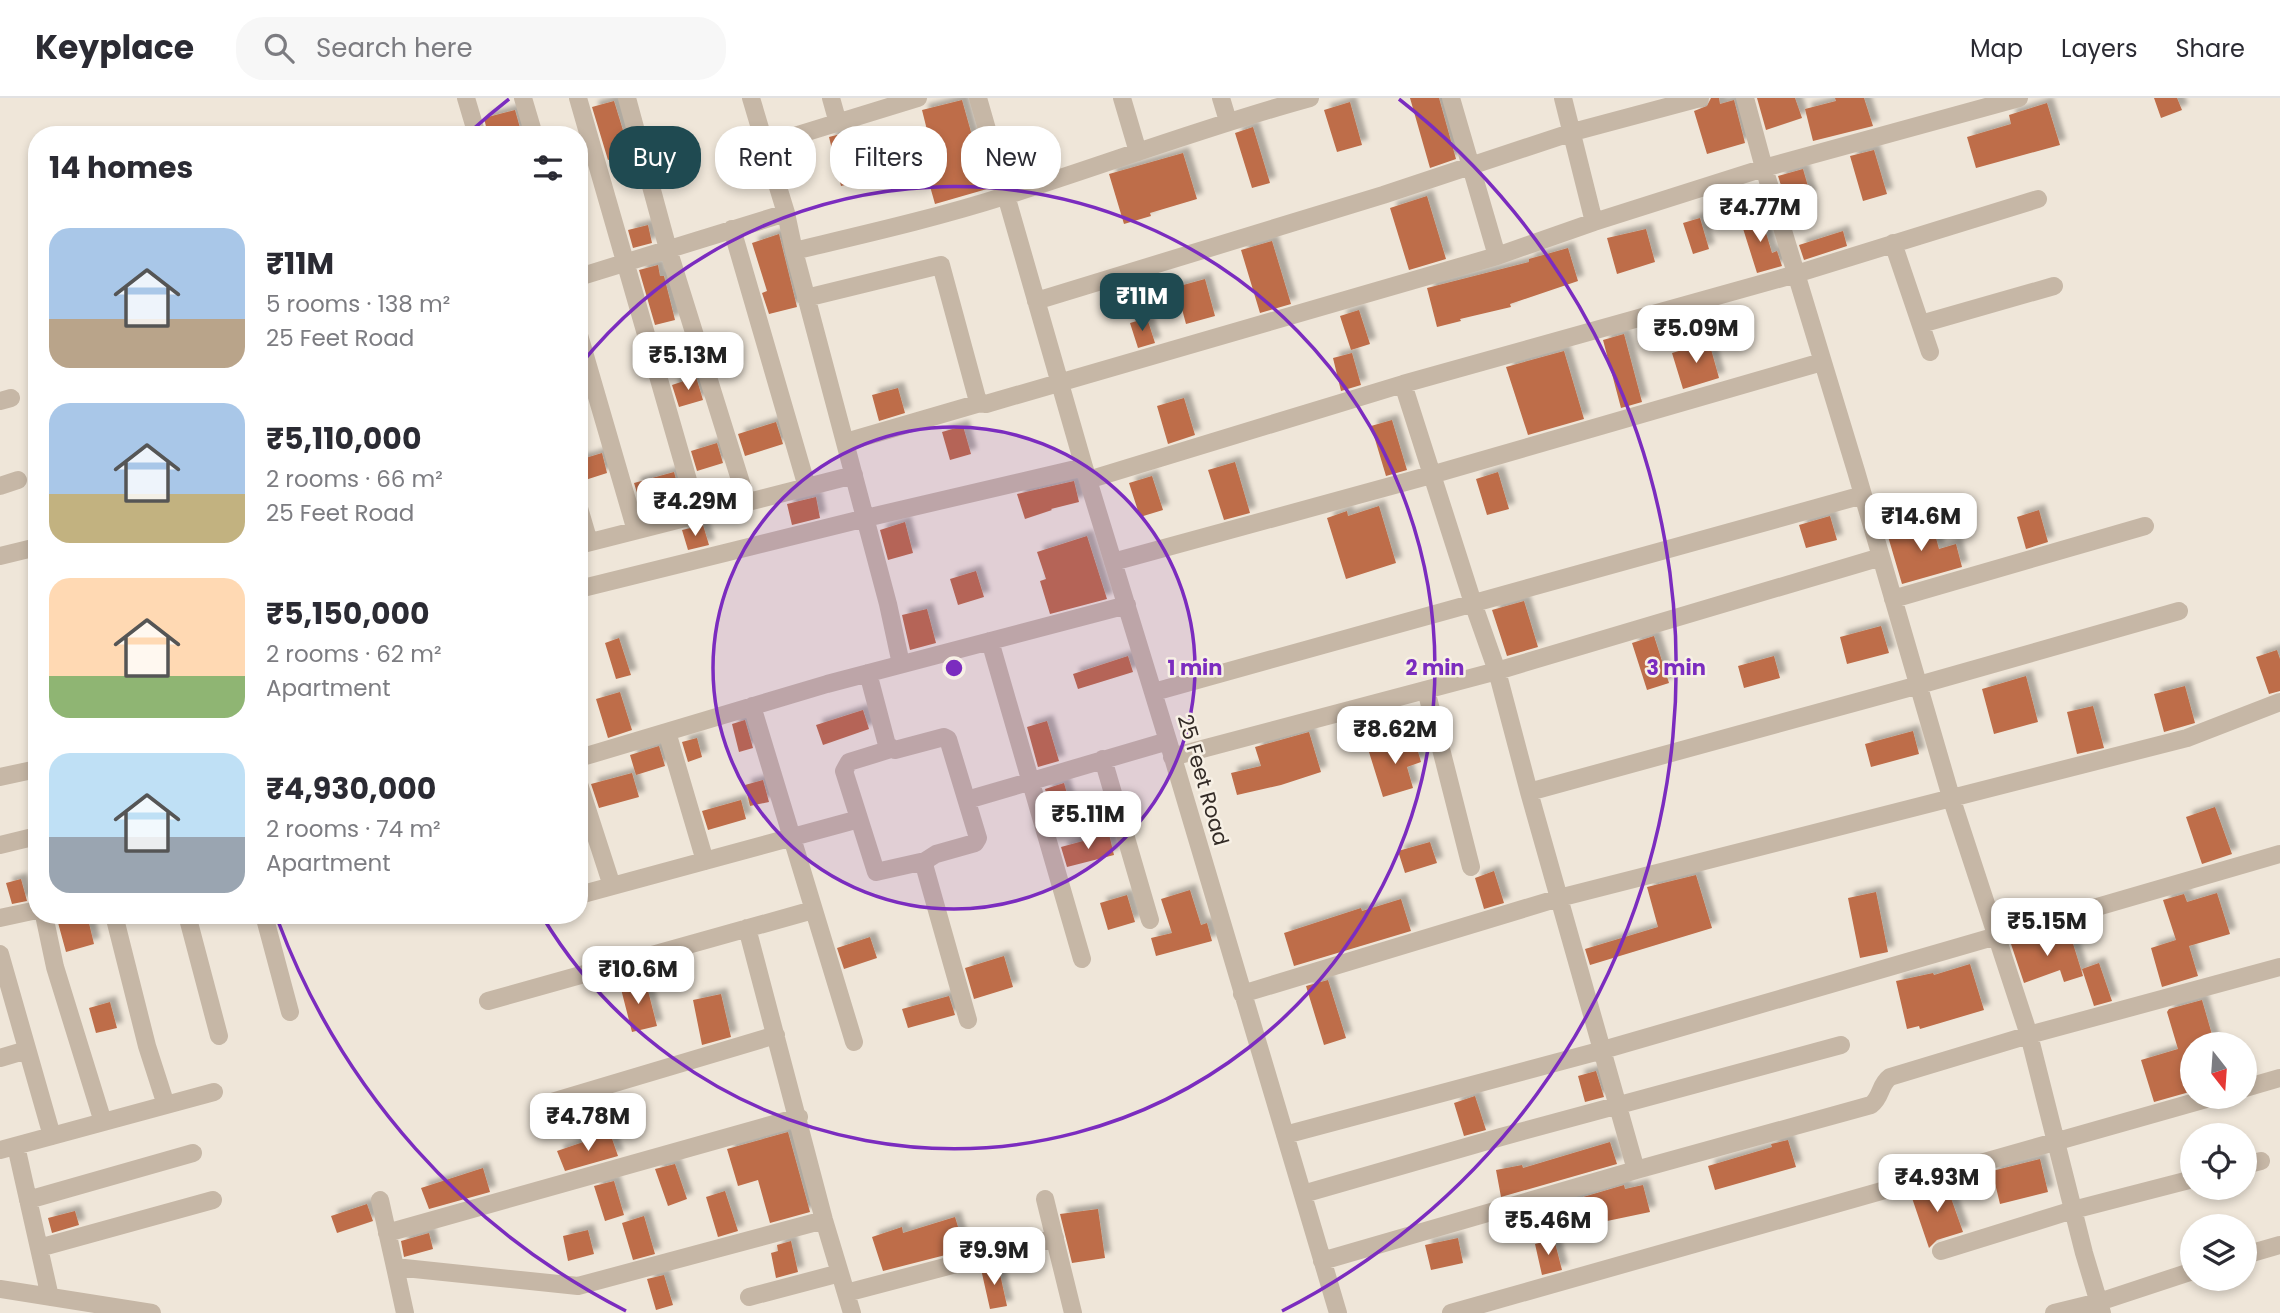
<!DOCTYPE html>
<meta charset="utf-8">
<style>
body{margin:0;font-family:Poppins,sans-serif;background:#f7f7f7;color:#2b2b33;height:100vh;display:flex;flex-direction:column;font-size:26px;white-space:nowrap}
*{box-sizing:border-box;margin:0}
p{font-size:23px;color:#7c7c81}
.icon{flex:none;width:38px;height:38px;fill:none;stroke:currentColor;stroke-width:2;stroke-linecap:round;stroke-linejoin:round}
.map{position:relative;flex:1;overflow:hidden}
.panel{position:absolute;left:28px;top:28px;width:560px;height:798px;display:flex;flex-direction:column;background:#fff;border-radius:28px;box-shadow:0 4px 10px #0003}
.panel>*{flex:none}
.hud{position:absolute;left:609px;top:28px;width:665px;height:63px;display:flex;gap:14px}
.needle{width:46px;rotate:163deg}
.fabs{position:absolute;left:2180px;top:934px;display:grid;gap:14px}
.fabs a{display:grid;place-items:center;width:77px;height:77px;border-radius:50%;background:#fff;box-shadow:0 4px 10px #0003;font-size:35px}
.price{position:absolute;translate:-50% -60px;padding:0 16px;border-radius:14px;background:#fff;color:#222;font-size:23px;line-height:46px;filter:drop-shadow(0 2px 4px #0008)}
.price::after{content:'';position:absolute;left:50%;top:42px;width:21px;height:16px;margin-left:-10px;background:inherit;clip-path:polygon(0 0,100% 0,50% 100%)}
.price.on{background:#1f4a51;color:#fff}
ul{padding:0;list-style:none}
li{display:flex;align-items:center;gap:21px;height:175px;padding:0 21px}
li span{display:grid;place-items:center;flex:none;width:196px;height:140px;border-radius:21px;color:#555}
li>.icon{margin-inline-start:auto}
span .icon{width:84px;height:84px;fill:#fffc;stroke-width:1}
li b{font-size:30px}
h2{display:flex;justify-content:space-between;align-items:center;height:84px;padding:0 21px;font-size:30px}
.tag{padding:0 24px;border-radius:28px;background:#fff;box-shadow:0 4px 10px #0003;font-size:24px;line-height:63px}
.tag.on{background:#1f4a51;color:#fff}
header{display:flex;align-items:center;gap:42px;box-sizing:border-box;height:98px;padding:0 35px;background:#fff;border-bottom:2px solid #e1e1e2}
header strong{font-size:33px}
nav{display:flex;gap:38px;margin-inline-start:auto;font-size:24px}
.search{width:490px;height:63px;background:#f7f7f7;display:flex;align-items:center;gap:18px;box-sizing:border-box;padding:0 24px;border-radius:28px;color:#7c7c81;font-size:26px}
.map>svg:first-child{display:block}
.building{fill:#be6d48;filter:url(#shadow)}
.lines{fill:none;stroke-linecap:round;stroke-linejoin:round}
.minor{stroke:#c6b7a6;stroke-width:18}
.ring{fill:none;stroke:#7b2cbf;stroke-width:3.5}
.labels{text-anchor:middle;stroke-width:5;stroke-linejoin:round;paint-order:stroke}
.street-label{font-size:21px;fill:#332b26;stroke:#f7f0e5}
.centre{fill:#7b2cbf;stroke:#f7f0e5;stroke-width:3.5}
.ring-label{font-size:21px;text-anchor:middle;font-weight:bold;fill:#7b2cbf;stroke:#f7f0e5;stroke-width:5;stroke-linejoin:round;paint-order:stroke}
</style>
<header>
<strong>Keyplace</strong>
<div class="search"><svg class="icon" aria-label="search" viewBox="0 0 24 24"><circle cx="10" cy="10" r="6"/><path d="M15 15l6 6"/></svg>Search here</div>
<nav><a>Map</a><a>Layers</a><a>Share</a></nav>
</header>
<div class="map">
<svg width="2280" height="1215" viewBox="0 0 2280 1215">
<defs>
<filter id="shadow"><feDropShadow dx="6" dy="-6" stdDeviation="2" flood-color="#0004"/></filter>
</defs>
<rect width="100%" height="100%" fill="#efe6d9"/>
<path class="building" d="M1410,0H1439L1456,61L1430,70Z
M1711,0H1719L1720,6L1734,2L1745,45L1707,56L1694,13L1707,8Z
M1757,0H1795L1802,20L1766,32Z
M1835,0H1864L1873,28L1813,43L1805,11L1836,3Z
M2154,0H2177L2182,12L2161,20Z
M962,2L987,91L935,106L924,67L935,64L922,12Z
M614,3L630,55L608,62L592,9Z
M1350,4L1362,47L1337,54L1324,12Z
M2047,5L2060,47L1976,70L1967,39L2011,26L2009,17Z
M515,12L522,37H488L484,20Z
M1253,29L1270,85L1252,90L1235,35Z
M852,33L865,82L841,88L829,39Z
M1874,52L1887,96L1863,103L1850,58Z
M1183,55L1197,101L1150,115L1151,118L1124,126L1109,76Z
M1803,71L1811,99L1787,106L1778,78Z
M1427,98L1446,161L1409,172L1390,110Z
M1760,115L1772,155L1777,153L1782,168L1757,175L1740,121Z
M1700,120L1709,151L1693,156L1683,125Z
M648,127L652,145L633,150L628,132Z
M1646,131L1655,164L1617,176L1607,140Z
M1843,133L1847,148L1804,162L1799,147Z
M779,136L797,209L769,216L762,195L767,193L752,145Z
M1272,143L1291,206L1260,215L1241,152Z
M1568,150L1578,183L1510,206L1511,209L1460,221L1461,223L1437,229L1427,190L1529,164V161Z
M658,167L660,178H664L675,222L655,227L639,172Z
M1205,181L1215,218L1186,226L1176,189Z
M1359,212L1370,246L1351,252L1340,218Z
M1147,220L1155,245L1138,250L1130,225Z
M1624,236L1642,304L1621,310L1603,242Z
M1709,244L1719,280L1683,291L1672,255Z
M1564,253L1584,321L1528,337L1506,269Z
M1352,255L1361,287L1341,293L1333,260Z
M696,279L703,302L679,309L672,287Z
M898,290L905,315L879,323L872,297Z
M1184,300L1195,337L1168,346L1157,308Z
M1392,322L1407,372L1386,378L1371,328Z
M776,324L783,346L745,358L738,336Z
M963,328L971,356L950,362L942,334Z
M717,345L723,365L697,373L691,353Z
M602,355L607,375L579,384V362Z
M1235,364L1250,415L1224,422L1208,372Z
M674,374L681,400L642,411L634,385Z
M1498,374L1509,411L1487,417L1476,381Z
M1152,378L1163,412L1140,419L1129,385Z
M1074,383L1079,404L1051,411L1052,412L1025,421L1017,396Z
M816,399L820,420L792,427L787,406Z
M1379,408L1396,465L1346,481L1327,420L1347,413L1348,418Z
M2039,412L2048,444L2026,451L2017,419Z
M1830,418L1837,442L1806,450L1799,427Z
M1931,422L1939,451L1956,446L1962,469L1902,486L1887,435Z
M905,424L913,455L888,462L880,432Z
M703,427L709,447L688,452L682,432Z
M1087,438L1107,501L1050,516L1040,483L1046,481L1037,454Z
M976,473L984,499L958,507L950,481Z
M1524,503L1538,549L1507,558L1492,512Z
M927,511L936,545L910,552L902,517Z
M1881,528L1889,555L1847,566L1840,539Z
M1654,538L1669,585L1647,592L1632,545Z
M619,540L631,577L616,581L605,545Z
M2277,552L2280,561V593L2269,596L2256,559Z
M1128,558L1133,574L1078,591L1073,576Z
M1774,558L1780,580L1744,590L1738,568Z
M2026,578L2038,624L1994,636L1982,591Z
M2185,588L2195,625L2164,634L2154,596Z
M620,594L632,632L608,640L596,601Z
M2093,608L2104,650L2077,656L2067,614Z
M863,612L869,631L823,647L816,627Z
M745,622L753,650L739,654L732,626Z
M1047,623L1059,663L1038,669L1027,629Z
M1913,633L1919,656L1871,669L1865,646Z
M1309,634L1321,674L1281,687L1237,697L1231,675L1261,668L1255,649Z
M697,640L702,659L688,664L682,644Z
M1414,640L1421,664L1407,669L1413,690L1383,699L1369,654Z
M659,648L665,668L636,677L630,657Z
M632,675L639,699L599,710L591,686Z
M763,682L769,704L750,708L745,687Z
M1064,685L1072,713L1053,718L1045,691Z
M741,702L746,721L708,732L702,713Z
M2215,709L2232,756L2202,766L2186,719Z
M1109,736L1114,757L1067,769L1061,749Z
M1430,744L1437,765L1405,775L1398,753Z
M1494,773L1504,805L1484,811L1475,780Z
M1696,777L1712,830L1590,867L1585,851L1658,829L1647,789Z
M21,781L27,803L12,806L6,785Z
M1190,792L1201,827L1207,825L1212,843L1156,858L1151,840L1172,835L1161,801Z
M1876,794L1888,854L1860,860L1848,800Z
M2217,795L2230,836L2189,848L2198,878L2162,889L2151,850L2176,842L2163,802L2184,796L2187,804Z
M1127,797L1135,824L1108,832L1100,805Z
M1401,801L1411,833L1294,868L1284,835L1361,810L1362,813Z
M70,817H87L94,846L66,854L57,821Z
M2070,836L2083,878L2064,884L2060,872L2024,885L2011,846L2039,838L2042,844Z
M870,839L877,860L844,871L837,850Z
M1004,858L1013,889L974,901L965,870Z
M2099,865L2112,903L2094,908L2082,871Z
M1970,866L1984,912L1920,931L1919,928L1907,931L1896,883L1933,875L1934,877Z
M645,881L657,928L632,934L620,887Z
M1328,882L1346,940L1324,947L1306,888Z
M721,896L731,939L702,947L693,902Z
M949,898L955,917L908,930L902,911Z
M2202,902L2215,947H2193V993L2154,1004L2141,962L2178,951L2167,914L2169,911Z
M110,904L117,930L96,935L89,910Z
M1596,973L1604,999L1585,1004L1578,978Z
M1475,998L1486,1032L1464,1038L1454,1005Z
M788,1034L810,1114L770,1125L758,1082L738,1088L727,1051Z
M610,1035L618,1058L565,1073L557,1053Z
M1788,1042L1796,1069L1715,1092L1708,1068L1772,1049L1771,1046Z
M1610,1044L1617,1066L1501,1099L1496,1072L1522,1067L1523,1070Z
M2040,1061L2048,1094L2000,1106L1992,1073Z
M675,1066L687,1101L668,1108L655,1071Z
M483,1070L490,1094L429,1111L421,1090Z
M614,1083L624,1117L605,1123L594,1088Z
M1946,1086L1963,1134L1937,1142L1929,1150L1911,1097Z
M1624,1087L1625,1091L1643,1087L1650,1114L1569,1131L1563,1105Z
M725,1093L738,1133L718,1139L706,1099Z
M367,1106L373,1123L337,1135L331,1118Z
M1098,1111L1105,1160L1072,1165L1060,1116Z
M75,1113L79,1127L52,1135L48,1120Z
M644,1118L655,1156L633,1162L622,1125Z
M955,1119L965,1152L883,1173L872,1139L902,1129L903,1135Z
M588,1132L594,1156L568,1163L563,1138Z
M429,1135L433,1151L404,1159L401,1143Z
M1458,1140L1463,1165L1431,1172L1425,1147Z
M1554,1141L1562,1172L1542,1177L1535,1146Z
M791,1143L798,1174L776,1180L771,1155L778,1153L777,1147Z
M998,1167L1007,1208L990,1211L981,1171Z
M664,1177L673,1207L656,1212L647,1181Z"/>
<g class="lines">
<path class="minor" d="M466,0L477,37
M523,0L534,37
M578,0L698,417
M627,0L668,151L747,404
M751,0L765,47
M831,0L838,25
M978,0L1084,369L1168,643L1338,1215
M1122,0L1138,54
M1221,0L1228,23
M1451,0L1497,158
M1563,0L1594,124
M1745,0L1764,70L1856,373L1951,699L2029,937L2084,1155L2102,1215
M786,115L765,47L918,0
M732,131L807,389
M1893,145L1930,254
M794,153L888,506L901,566
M579,179L786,115L794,153C865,136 936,120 1005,98C1107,66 1207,28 1310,0
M806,200L941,167L977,300L980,305L986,306L1497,158L1594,124L1764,70L2019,0
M1036,203L1383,97L1573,34L1700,0
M1921,226L2054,188
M579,237L634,426L638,432L854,377
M1403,286L1473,505L1497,573L1529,694
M0,303L11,300
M846,344L980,305
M1088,382L1403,286L1796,176L2038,101
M0,388L18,382
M579,410L589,444
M579,447L638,432
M0,458L37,449
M1113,464L1431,377L1822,264
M579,491L866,420L1084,369
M1893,501L2145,428
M2179,513L1919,587L1529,694L1636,1072L1871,1007C1882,999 1879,987 1890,979L2029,937L2280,869
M990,543L1082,861
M868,575L887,647L895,652L944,639L948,641L978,740L975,745L936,756L925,763V770L968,922
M1426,592L1471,769
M1154,594L1863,397
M752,608L854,944
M667,634L705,763
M891,651L849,664L844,673L876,774L925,763
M1172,659L1497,573L1881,459
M579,660L827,586L1127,507
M1103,661L1150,822
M0,679L37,671
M579,686L612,788
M967,702L1168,643
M0,747L37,738
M583,796L859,721
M44,817L55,869L103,1024
M114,817L147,948L166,1007
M187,817L219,938
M264,817L290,914
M0,820L37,812
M747,830L824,1122L852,1215
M0,856L52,1038
M1242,896L1559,800L2187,640L2280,604
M488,903L813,812
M0,960L27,952
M2245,990L2280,980
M548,1005L776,937
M1285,1037L1603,952L2280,756
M16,1048L50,1199
M0,1052L214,994
M2245,1067L2261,1063
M1303,1096L1501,1039L1841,947
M1045,1101L1073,1215
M28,1102L193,1055
M380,1102L395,1169
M387,1135L799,1019
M39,1150L213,1102
M1941,1153L2073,1112L2193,1081
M2245,1157L2280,1147
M1322,1163L1636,1072
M0,1191L152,1215
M846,1195L1055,1140
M749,1199L840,1175
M405,1215L395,1169L578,1188L824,1122
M1451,1215L2213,999
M2054,1215L2099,1204L2193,1173"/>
</g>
<circle cx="954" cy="570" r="241" fill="#7b2cbf" fill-opacity=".12"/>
<g class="ring">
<circle cx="954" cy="570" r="241"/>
<path d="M580 267A481 481 0 1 1 542 818"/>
<path d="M626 1213A722 722 0 0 1 278 823M471 33A722 722 0 0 1 509 1M1399 1A722 722 0 0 1 1282 1213"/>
</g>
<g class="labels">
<g class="street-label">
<text transform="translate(1203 682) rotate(74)" y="7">25 Feet Road</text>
</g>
</g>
<circle cx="954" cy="570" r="10" class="centre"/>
<g class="ring-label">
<text x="1195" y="577">1 min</text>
<text x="1435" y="577">2 min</text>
<text x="1676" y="577">3 min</text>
</g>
</svg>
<div class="fabs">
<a><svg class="needle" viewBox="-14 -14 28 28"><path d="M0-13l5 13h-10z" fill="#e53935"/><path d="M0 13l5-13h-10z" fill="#7c7c81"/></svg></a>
<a><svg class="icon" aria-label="locate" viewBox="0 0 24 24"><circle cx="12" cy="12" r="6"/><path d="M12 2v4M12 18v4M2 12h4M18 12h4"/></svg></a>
<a><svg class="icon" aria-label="layers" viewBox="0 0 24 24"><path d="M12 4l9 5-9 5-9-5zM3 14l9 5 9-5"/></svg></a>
</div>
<b class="price" style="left:1760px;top:146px">₹4.77M</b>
<b class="price on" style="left:1142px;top:235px">₹11M</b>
<b class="price" style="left:1696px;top:267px">₹5.09M</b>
<b class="price" style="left:688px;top:294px">₹5.13M</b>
<b class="price" style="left:695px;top:440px">₹4.29M</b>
<b class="price" style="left:1921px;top:455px">₹14.6M</b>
<b class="price" style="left:1395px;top:668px">₹8.62M</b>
<b class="price" style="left:1088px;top:753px">₹5.11M</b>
<b class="price" style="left:2047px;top:860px">₹5.15M</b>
<b class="price" style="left:638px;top:908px">₹10.6M</b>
<b class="price" style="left:588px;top:1055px">₹4.78M</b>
<b class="price" style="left:1937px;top:1116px">₹4.93M</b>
<b class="price" style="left:1548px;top:1159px">₹5.46M</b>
<b class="price" style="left:994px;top:1189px">₹9.9M</b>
<div class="hud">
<a class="tag on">Buy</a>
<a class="tag">Rent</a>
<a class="tag">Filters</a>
<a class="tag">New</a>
</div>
<section class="panel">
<h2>14 homes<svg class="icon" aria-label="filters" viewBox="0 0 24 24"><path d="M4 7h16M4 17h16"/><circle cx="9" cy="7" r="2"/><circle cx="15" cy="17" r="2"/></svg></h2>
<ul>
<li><span style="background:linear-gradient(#a9c7e8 65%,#b9a48a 0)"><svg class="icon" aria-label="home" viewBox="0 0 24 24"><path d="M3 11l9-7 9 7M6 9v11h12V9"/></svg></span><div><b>₹11M</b><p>5 rooms · 138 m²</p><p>25 Feet Road</p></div></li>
<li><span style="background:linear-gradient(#a9c7e8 65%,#c2b280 0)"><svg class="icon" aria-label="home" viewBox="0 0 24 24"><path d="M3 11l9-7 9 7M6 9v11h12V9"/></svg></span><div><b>₹5,110,000</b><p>2 rooms · 66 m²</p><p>25 Feet Road</p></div></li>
<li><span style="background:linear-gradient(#ffd9b3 70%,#8fb573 0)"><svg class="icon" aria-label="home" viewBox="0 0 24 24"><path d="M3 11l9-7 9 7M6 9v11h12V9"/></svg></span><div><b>₹5,150,000</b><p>2 rooms · 62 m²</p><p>Apartment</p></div></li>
<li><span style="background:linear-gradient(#bfe0f5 60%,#9aa5b1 0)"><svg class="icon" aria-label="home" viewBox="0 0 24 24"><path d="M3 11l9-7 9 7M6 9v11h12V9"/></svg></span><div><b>₹4,930,000</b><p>2 rooms · 74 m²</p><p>Apartment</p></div></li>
</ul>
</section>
</div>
